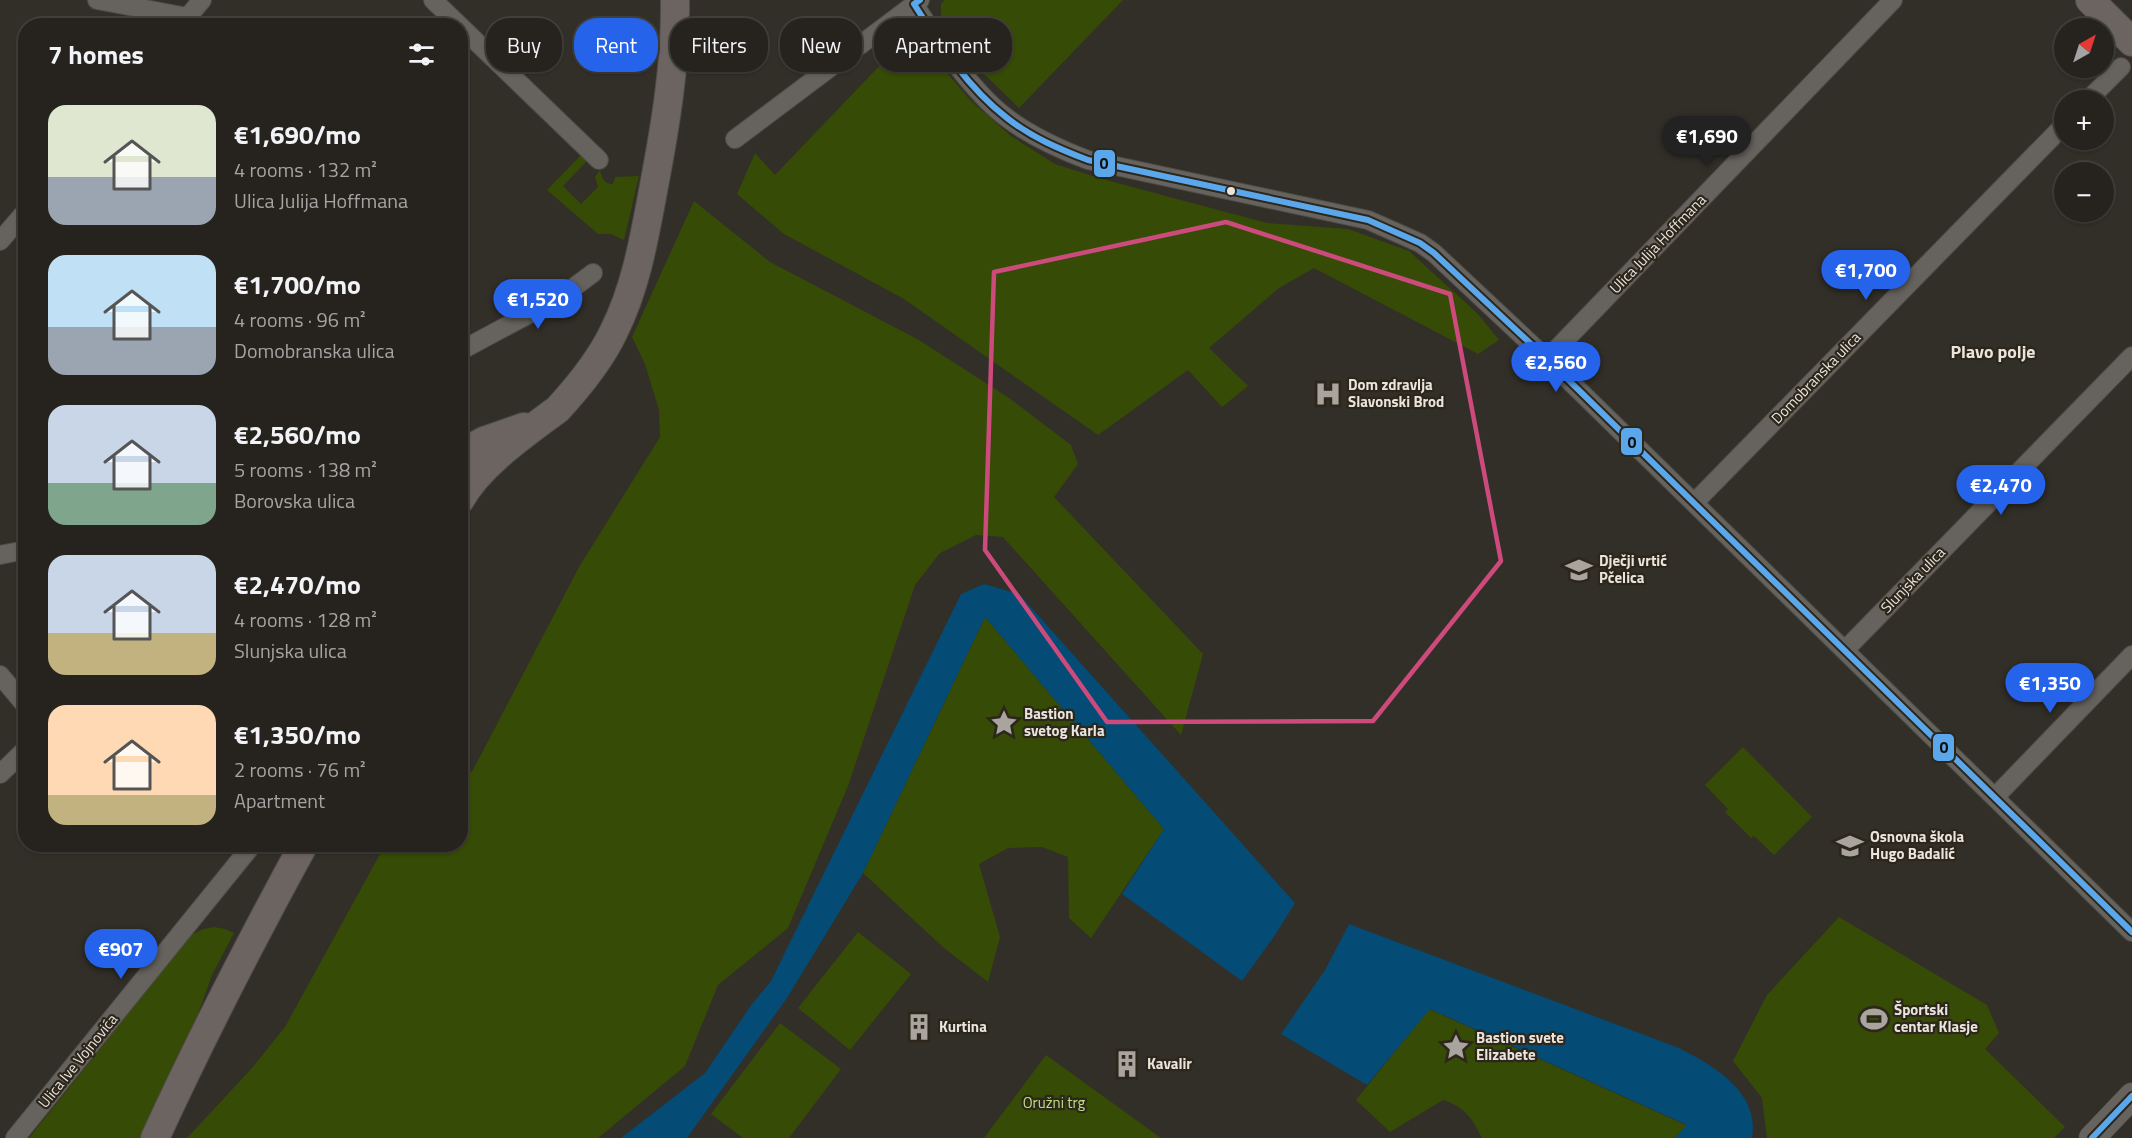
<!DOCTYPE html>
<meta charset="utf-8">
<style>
body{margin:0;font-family:"Titillium Web",sans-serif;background:#322f2b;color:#f1f3f6;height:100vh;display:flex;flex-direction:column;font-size:22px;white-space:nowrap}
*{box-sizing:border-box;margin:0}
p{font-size:20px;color:#a4a4a4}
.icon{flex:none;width:33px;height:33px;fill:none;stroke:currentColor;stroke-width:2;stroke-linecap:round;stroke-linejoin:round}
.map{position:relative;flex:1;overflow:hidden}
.drawer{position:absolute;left:18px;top:18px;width:450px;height:834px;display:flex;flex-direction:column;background:#26231e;border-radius:24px;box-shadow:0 2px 4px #0004,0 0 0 2px #42403c}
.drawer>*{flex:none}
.top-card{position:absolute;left:486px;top:18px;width:570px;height:54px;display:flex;gap:12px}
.needle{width:39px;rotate:39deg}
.fabs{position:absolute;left:2054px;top:18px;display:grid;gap:12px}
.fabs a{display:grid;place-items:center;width:60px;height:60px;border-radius:50%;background:#26231e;box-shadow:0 2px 4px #0004,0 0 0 2px #42403c;font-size:30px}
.price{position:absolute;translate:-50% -51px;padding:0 14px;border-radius:21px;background:#2563eb;color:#fff;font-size:20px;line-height:39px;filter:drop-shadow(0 2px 3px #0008)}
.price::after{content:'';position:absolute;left:50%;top:36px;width:18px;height:14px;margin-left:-9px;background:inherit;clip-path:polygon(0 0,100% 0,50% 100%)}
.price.on{background:#222;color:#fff}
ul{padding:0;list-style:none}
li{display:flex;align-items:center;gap:18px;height:150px;padding:0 30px}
li span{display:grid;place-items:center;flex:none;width:168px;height:120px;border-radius:18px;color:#555}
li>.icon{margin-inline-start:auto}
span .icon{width:72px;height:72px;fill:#fffc;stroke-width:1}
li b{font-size:26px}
h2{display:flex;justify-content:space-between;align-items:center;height:72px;padding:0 30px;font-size:26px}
.chip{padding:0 21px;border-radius:24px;background:#26231e;box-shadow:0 2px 4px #0004,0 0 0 2px #42403c;font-size:21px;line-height:54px}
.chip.on{background:#2563eb;color:#fff}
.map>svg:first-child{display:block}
.green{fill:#364b05}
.water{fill:#044b75}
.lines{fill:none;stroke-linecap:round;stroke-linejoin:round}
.minor-casing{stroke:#4f4c47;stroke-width:20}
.secondary-casing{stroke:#4f4c47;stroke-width:27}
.primary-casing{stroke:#4f4c47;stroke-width:30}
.minor{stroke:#66635e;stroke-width:18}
.secondary{stroke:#66635e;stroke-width:26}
.primary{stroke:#6c6461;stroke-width:28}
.bus-1-casing{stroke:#2c261b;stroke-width:10}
.bus-1{stroke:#5aa8eb;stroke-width:6}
.marked{fill:none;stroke:#cc4b7c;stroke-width:4.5;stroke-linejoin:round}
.bus-dot{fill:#e9e5de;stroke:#2c261b;stroke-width:2}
.labels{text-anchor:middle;stroke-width:4.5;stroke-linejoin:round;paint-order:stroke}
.street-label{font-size:15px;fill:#e9e5de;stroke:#2c261b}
.poi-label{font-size:15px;font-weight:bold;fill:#e9e5de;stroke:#2c261b;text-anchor:start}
.park-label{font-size:15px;fill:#bae17f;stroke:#2c261b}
.quarter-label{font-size:18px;font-weight:bold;fill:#e9e5de;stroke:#2c261b}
.line-badge{stroke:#2c261b;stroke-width:2}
.pale-badge-label{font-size:16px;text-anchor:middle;font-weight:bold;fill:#111}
</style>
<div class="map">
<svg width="2132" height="1138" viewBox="0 0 2132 1138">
<rect width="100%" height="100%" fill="#322f28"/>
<path class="green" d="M945,0H1123L1019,108L983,73L956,38L941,17V4Z
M917,38L971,101L1011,136L1055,164L1106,180L1267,223L1348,229L1409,251L1478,314L1499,340L1478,354L1314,268L1279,288L1209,348L1248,386L1222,407L1188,370L1098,435L904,299L784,234L737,194L755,153L775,175L886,59Z
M582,154L585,157V163L563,186L581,204L598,187L595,177L600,170C602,178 604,184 613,184L615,177L639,176L624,240L611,234H598L547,190Z
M694,201L770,262L919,340L1009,398L1071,445L1078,464L1054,497L1203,654L1181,735L1003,537L976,535L940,553L915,585L848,786L788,928L718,985L685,1066L598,1138H187L252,1068L285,1027L385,845L460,844L461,783L473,770L579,567L660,437L659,410L645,364L632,337Z
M985,617L1164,829L1091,938L1069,918L1068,857L1042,847L1008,848L979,864L1000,937L988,982L944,948L863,873Z
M1743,747L1812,817L1774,855L1754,836L1751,838L1725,812L1728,809L1705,785Z
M1839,917L1987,1005L1999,1033L1985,1049L2065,1127L2054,1138H1767L1762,1098L1733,1061L1767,995Z
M214,927L225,929L234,933L212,975L198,1014L173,1072L142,1138H29L191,935L203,929Z
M858,932L911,974L850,1050L798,1008Z
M1429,1009L1688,1126L1675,1138H1482C1472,1118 1465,1107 1443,1100L1390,1132L1356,1100Z
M780,1023L841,1069L789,1138H743L711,1114Z
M1046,1055L1161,1138H984Z"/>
<path class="water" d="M984,584L1019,594L1295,903L1275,935L1242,981L1122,894L1164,829L985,617L863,873L787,998L687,1138H621L705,1073L752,1004L771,981L961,594Z
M1349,924L1679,1048C1714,1066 1760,1092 1752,1138H1675L1687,1125L1430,1009L1367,1085L1281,1034L1325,970Z"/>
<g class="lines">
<defs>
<path id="minor" d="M97,0L187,17
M433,0L460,26
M914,4C937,40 973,93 1007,118C1032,137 1059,149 1088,160L1368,220L1420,243L1434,253L1547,359L2132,932
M180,26L202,0
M460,26L599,160
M2088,100L2121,67
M735,139L920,0
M0,241L26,211
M460,351L561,297L593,273
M1547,359L1893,0
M1694,503L2064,125
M0,555L26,550
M1845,650L2132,356
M0,675L26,706
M0,774L26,749
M1995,797L2132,655
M15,1138L253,844"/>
<path id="secondary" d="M2092,1138L2132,1096"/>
<path id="primary" d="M2090,0L2132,42
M460,454L484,441L524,427
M460,500C480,464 526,433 558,409C579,386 601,359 614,331C636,287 644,239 653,191C665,128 676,64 675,0
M155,1138C201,1038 251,941 304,844"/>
</defs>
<use href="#minor" class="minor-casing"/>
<use href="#secondary" class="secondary-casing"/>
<use href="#primary" class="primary-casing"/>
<use href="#minor" class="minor"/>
<use href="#secondary" class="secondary"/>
<use href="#primary" class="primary"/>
<defs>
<path id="bus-1" d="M920,0L914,4C940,45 968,88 1007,118C1031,137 1059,149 1088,160L1368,220L1420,243L1434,253L1547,359L2132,932
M2092,1138L2132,1096"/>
</defs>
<use href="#bus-1" class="bus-1-casing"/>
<use href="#bus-1" class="bus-1"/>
</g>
<path class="marked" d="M1226,222L1450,294L1501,561L1373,721L1107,722L985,550L994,272Z"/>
<defs>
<symbol id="hospital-bare" viewBox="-9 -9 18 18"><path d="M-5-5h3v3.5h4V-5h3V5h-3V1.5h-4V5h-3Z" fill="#a9a59e" stroke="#2c261b" stroke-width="2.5" paint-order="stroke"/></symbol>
<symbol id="school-bare" viewBox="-9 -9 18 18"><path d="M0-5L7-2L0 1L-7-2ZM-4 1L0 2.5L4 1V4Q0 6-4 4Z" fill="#a9a59e" stroke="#2c261b" stroke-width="2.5" paint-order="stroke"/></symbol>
<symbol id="sight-bare" viewBox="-9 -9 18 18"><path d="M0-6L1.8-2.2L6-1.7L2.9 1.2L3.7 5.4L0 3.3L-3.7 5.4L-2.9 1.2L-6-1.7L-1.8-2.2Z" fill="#a9a59e" stroke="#2c261b" stroke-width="2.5" paint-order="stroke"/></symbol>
<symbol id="stadium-bare" viewBox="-9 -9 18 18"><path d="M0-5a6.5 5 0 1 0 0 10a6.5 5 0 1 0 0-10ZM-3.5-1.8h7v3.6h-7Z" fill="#a9a59e" stroke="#2c261b" stroke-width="2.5" paint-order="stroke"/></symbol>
<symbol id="building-bare" viewBox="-9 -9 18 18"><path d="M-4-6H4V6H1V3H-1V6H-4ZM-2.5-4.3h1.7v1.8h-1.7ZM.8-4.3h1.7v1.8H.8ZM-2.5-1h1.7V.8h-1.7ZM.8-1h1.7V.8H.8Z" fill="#a9a59e" stroke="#2c261b" stroke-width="2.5" paint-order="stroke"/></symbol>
</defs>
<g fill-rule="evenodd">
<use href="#hospital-bare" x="1309" y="375" width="38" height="38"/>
<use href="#school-bare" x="1560" y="551" width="38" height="38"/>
<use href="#sight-bare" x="985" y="704" width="38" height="38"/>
<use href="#school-bare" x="1831" y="827" width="38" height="38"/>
<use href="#stadium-bare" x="1855" y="1000" width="38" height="38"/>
<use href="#building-bare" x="900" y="1008" width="38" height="38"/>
<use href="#sight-bare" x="1437" y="1028" width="38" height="38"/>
<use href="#building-bare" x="1108" y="1045" width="38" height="38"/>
</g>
<circle class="bus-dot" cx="1231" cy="191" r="5"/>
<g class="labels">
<g class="street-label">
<text transform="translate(1658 244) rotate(-46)" y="5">Ulica Julija Hoffmana</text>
<text transform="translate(1816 378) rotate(-46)" y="5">Domobranska ulica</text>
<text transform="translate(1913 580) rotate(-46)" y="5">Slunjska ulica</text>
<text transform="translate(78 1061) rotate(-51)" y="5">Ulica Ive Vojnovića</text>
</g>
<g class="poi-label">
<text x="1348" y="390">Dom zdravlja<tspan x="1348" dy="17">Slavonski Brod</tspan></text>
<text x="1599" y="566">Dječji vrtić<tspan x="1599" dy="17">Pčelica</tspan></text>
<text x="1024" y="719">Bastion<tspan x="1024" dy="17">svetog Karla</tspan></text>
<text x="1870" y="842">Osnovna škola<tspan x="1870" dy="17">Hugo Badalić</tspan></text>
<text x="1894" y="1015">Športski<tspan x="1894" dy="17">centar Klasje</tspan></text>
<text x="939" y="1032">Kurtina</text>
<text x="1476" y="1043">Bastion svete<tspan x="1476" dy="17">Elizabete</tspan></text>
<text x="1147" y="1069">Kavalir</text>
</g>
<g class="park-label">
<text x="1054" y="1108">Oružni trg</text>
</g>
<g class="quarter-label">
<text x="1993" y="358">Plavo polje</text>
</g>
</g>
<g class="line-badge">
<rect x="1093" y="149" width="23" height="29" rx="6" fill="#5aa8eb"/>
<rect x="1620" y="427" width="23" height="29" rx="6" fill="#5aa8eb"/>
<rect x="1932" y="733" width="23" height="29" rx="6" fill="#5aa8eb"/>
</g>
<g class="pale-badge-label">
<text x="1104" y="169">0</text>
<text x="1632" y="448">0</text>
<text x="1944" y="753">0</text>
</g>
</svg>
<div class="fabs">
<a><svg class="needle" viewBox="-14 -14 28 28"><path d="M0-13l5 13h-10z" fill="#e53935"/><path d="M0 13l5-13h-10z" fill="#a4a4a4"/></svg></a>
<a>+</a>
<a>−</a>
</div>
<b class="price on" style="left:1707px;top:167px">€1,690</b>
<b class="price" style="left:1866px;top:301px">€1,700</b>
<b class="price" style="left:538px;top:330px">€1,520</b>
<b class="price" style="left:1556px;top:393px">€2,560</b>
<b class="price" style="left:2001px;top:516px">€2,470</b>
<b class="price" style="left:2050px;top:714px">€1,350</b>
<b class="price" style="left:121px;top:980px">€907</b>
<div class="top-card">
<a class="chip">Buy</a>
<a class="chip on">Rent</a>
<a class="chip">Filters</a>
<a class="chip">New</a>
<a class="chip">Apartment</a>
</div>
<section class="drawer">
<h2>7 homes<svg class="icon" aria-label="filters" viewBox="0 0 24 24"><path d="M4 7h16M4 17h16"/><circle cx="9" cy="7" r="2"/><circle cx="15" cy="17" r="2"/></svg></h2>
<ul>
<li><span style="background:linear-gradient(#dfe7d0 60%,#9aa5b1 0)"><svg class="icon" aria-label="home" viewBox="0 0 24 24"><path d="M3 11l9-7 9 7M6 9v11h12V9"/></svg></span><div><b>€1,690/mo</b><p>4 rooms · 132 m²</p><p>Ulica Julija Hoffmana</p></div></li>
<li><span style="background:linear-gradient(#bfe0f5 60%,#9aa5b1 0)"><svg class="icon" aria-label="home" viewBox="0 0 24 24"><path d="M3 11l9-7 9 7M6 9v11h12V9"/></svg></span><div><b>€1,700/mo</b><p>4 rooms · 96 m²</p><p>Domobranska ulica</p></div></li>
<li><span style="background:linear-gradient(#c9d6e8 65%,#7fa58c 0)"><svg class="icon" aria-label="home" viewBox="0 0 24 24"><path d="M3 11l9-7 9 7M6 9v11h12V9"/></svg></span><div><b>€2,560/mo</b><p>5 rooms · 138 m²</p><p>Borovska ulica</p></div></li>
<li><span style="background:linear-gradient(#c9d6e8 65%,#c2b280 0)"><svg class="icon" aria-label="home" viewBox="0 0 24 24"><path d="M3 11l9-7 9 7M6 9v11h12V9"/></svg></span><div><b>€2,470/mo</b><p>4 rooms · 128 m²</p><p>Slunjska ulica</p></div></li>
<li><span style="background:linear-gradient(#ffd9b3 75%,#c2b280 0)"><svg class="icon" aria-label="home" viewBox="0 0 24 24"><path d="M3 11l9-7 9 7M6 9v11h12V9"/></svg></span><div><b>€1,350/mo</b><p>2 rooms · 76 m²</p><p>Apartment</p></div></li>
</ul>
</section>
</div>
